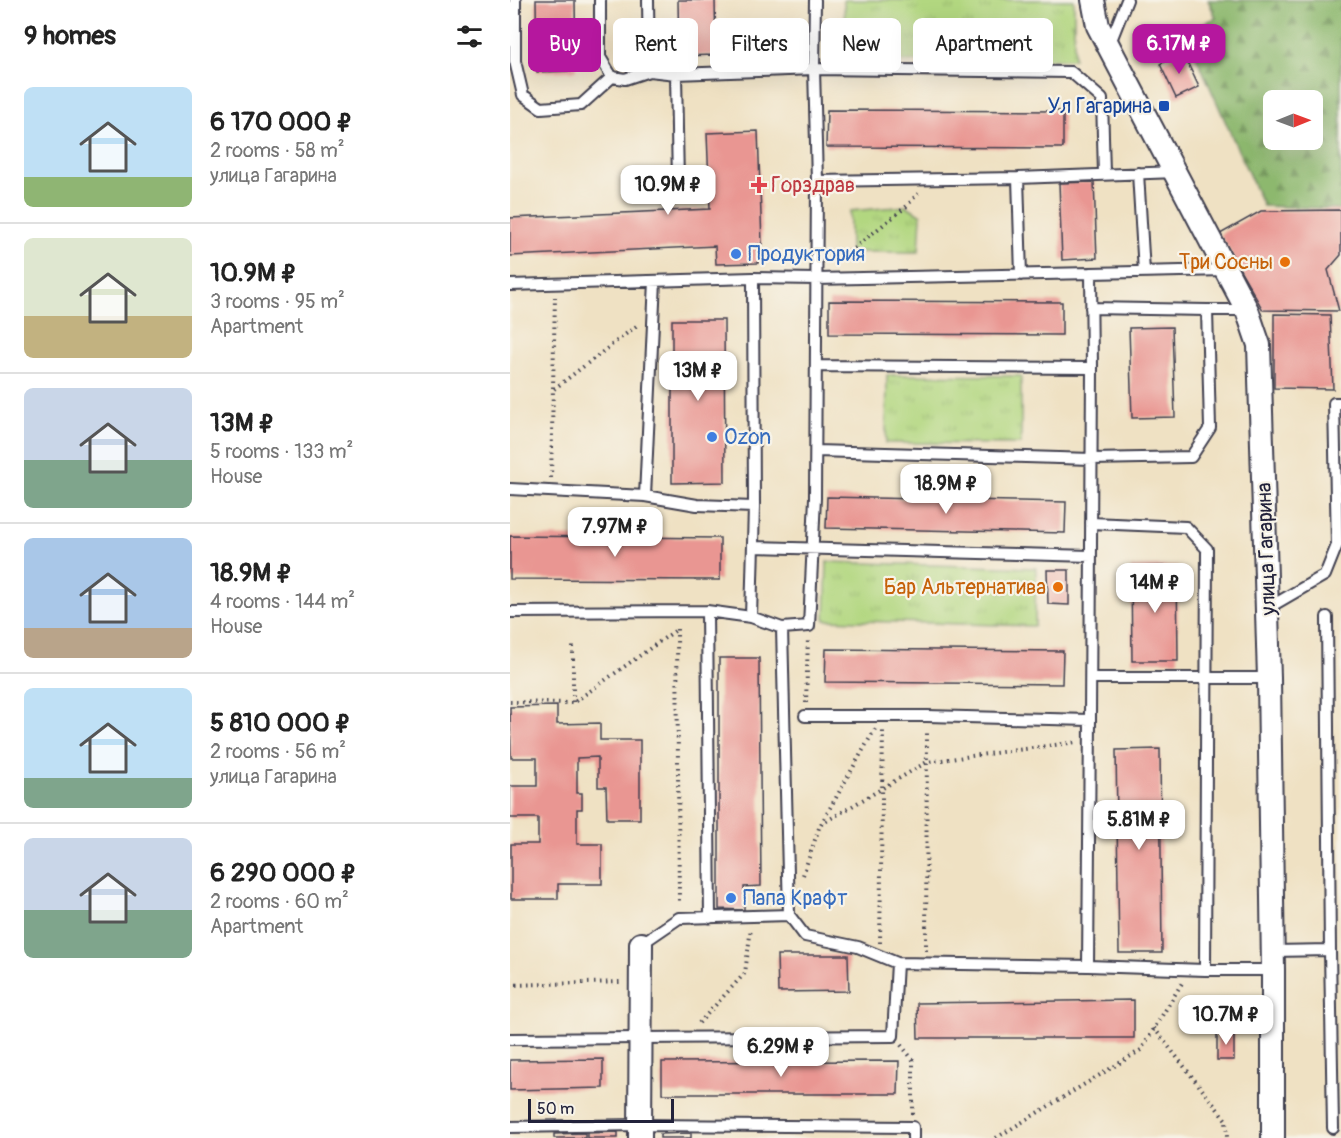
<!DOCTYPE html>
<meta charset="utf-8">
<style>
body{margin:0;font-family:Pangolin,sans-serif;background:#f2f2f2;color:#222;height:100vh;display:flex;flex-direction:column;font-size:22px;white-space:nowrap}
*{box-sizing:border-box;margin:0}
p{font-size:20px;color:#767676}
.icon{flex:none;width:33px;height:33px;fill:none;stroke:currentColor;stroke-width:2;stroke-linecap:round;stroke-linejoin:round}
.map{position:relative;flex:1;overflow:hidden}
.details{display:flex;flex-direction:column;background:#fff;width:510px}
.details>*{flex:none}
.top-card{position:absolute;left:18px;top:18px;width:570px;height:54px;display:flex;gap:12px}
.needle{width:39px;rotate:89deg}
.controls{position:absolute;left:753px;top:90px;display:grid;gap:12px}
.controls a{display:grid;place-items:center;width:60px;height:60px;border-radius:9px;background:#fff;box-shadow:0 6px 24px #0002;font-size:30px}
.scale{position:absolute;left:18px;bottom:15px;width:146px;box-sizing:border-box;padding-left:6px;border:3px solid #22223b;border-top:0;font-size:16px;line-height:21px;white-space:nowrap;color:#22223b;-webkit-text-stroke:4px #f7f3e8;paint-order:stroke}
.price{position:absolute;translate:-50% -51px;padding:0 14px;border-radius:12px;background:#fff;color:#222;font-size:20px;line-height:39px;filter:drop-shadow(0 2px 3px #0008)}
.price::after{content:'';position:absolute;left:50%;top:36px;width:18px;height:14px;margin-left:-9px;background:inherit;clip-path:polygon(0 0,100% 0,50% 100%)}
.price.selected{background:#b5179e;color:#fff}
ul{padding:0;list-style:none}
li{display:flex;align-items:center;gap:18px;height:150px;padding:0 24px}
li+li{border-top:2px solid #e0e0e0}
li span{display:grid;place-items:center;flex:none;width:168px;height:120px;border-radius:9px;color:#555}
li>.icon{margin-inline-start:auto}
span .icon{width:72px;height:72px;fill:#fffc;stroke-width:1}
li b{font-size:26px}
h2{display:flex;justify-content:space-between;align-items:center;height:72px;padding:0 24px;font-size:26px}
.tag{padding:0 21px;border-radius:9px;background:#fff;box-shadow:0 6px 24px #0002;font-size:21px;line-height:54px}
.tag.selected{background:#b5179e;color:#fff}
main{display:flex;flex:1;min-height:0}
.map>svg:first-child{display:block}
.forest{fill:url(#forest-firs);stroke:#586d54;stroke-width:1.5;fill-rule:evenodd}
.park{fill:url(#park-tufts);stroke:#6a7c5e;stroke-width:1.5}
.building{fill:#e99692}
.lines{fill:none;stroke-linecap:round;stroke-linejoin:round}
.lane-casing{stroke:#413f4f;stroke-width:14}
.street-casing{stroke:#413f4f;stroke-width:26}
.path{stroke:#413f4f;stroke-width:4;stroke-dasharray:1.5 4.5;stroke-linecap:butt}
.lane{stroke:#fff;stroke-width:10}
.street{stroke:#fff;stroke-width:22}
.transit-dot{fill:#1a4fb4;stroke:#f7f3e8;stroke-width:2}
.health-dot{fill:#e0444e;stroke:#f7f3e8;stroke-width:2}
.shop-dot{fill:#3f7fe0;stroke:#f7f3e8;stroke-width:2}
.food-dot{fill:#e8710a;stroke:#f7f3e8;stroke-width:2}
.labels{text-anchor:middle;stroke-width:4.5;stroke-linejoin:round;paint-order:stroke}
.transit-label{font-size:21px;fill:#164399;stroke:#f7f3e8;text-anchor:end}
.health-label{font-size:21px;fill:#be3a42;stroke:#f7f3e8;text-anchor:start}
.shop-label{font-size:21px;fill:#366cbe;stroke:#f7f3e8;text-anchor:start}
.food-label{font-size:21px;fill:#c56008;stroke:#f7f3e8;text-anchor:end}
.street-label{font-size:21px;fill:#22223b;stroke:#f7f3e8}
</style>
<main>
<section class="details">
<h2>9 homes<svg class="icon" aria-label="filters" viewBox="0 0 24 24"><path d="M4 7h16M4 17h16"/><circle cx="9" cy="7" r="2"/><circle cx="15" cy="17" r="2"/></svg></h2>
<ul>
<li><span style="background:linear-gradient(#bfe0f5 75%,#8fb573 0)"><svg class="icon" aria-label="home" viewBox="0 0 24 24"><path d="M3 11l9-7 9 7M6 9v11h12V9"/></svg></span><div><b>6 170 000 ₽</b><p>2 rooms · 58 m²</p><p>улица Гагарина</p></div></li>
<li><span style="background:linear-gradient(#dfe7d0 65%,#c2b280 0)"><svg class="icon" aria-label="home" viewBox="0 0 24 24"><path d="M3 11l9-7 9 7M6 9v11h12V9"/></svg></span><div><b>10.9M ₽</b><p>3 rooms · 95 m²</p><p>Apartment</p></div></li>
<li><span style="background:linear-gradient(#c9d6e8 60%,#7fa58c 0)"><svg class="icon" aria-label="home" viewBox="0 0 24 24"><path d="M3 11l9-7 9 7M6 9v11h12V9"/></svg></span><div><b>13M ₽</b><p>5 rooms · 133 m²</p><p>House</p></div></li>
<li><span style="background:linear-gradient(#a9c7e8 75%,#b9a48a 0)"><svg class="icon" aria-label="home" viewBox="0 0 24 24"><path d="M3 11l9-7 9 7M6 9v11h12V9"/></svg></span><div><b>18.9M ₽</b><p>4 rooms · 144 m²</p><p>House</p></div></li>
<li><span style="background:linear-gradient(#bfe0f5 75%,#7fa58c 0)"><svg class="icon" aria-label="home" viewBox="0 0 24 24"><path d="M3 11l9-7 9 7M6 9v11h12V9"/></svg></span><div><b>5 810 000 ₽</b><p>2 rooms · 56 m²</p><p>улица Гагарина</p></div></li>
<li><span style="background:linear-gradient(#c9d6e8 60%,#7fa58c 0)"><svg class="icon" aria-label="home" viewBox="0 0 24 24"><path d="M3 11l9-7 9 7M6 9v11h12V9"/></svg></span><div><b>6 290 000 ₽</b><p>2 rooms · 60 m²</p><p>Apartment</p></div></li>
</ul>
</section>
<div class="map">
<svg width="831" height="1138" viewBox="0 0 831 1138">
<defs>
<pattern id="forest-firs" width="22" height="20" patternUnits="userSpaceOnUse" patternTransform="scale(1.5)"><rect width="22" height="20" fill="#8db86e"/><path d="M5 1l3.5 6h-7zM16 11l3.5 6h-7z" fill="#73955c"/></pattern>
<pattern id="park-tufts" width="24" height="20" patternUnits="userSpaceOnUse" patternTransform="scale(1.5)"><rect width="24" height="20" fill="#b2d780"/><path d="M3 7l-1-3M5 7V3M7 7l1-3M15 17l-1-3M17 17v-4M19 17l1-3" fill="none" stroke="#99b870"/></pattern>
</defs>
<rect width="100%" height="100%" fill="#f7f3e8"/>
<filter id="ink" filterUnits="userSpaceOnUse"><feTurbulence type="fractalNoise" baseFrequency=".0167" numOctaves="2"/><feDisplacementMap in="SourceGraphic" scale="12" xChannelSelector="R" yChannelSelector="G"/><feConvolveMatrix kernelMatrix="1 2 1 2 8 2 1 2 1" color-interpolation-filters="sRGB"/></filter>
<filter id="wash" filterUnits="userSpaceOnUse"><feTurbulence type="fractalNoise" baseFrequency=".008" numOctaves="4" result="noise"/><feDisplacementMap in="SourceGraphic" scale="24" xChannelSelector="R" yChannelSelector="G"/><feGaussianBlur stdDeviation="1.35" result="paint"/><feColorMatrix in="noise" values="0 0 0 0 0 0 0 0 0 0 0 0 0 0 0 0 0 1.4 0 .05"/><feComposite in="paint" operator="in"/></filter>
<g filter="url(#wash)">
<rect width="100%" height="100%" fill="#efe1c3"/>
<path class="forest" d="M698,0H831V209L753,206L675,31L706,18ZM802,100V140H764V100Z"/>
<path class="park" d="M334,0H564V59L336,62Z
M397,206L411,215L409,252H340V211Z
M377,375L511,376V444L376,443Z
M317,562L526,568L525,626L315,620Z"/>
<g id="blocks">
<path class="building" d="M26,0H65L66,71L27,72Z
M168,0H205L206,55L169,56Z
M672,51L689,87L666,98L650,64Z
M317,110L553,111V148L316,147Z
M248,131L252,244H247L248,263L206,264L205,246L0,256V218L200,209L197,133Z
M584,182L587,258L552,260L549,183Z
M831,210V255L818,270L829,311L753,310L710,234L751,211Z
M319,301L552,302V335L319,334Z
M764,314L820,315L823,389L764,388Z
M162,320H214L215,482L162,483Z
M662,327L665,417L622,418L619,328Z
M317,497L556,502L555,533L316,528Z
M0,536L210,538V580L0,579Z
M667,566L668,661H622L621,567Z
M537,570H559V605L538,604Z
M316,649L553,651L552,684L315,682Z
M209,658H249L251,886L234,887V910L209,909Z
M47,706V724L90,723V740H130V819H97L96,787H88V757L67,758V793H72V809H67V844H92V884H48V899H1V844H28V818H0V786H27V758H1L0,707Z
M650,749L652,953H609L606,750Z
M267,955H338L339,991L268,992Z
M624,1000V1038H408L407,1003Z
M707,1032H724V1060H707Z
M93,1059V1088L0,1090V1060Z
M389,1061L388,1094H152V1062Z
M108,1132V1138H77V1133Z
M75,1133V1138H44V1134Z
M181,1133V1138H150V1134Z"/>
</g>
</g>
<g filter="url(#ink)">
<use href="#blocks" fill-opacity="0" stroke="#413f4f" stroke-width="1.5"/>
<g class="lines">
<defs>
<path id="lane" d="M5,0V61L13,95L31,108L71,105L102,77
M90,0V57L102,77L115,79L139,71
M138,0L139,71L166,74
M600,43L617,0
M628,173L634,272
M508,178L511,275
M307,181L508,178L666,172
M168,183L166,74L304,69L561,72L592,99L594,174
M0,285L243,278L306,279L581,273
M581,308L697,310H736
M306,366L582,368L580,720
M582,368L581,273L716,270
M306,451L582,459L681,457L700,428L697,310
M0,489L135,496L187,505L244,507
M135,496L145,281
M581,523L676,527L697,549L695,970
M244,547L581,556
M758,608L815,575L827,545L824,403H831
M197,611L200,918
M0,612L197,611L241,617L272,628L299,626L305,498L307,181L304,69L305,0
M241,617L244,507L243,278
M272,628L279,915
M581,678H759
M295,716H417L580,720L578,966L695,970H763
M131,944L169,918L279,915L295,936L348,947L387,963L578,966
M820,950L823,1128
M763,951L820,950L817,617
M0,1039L383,1036L387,963
M0,1127L130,1125L403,1127V1138"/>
<path id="street" d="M583,0L588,26L737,310L749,345L759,678L763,970V1138
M130,1138L131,944"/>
</defs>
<use href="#lane" class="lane-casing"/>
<use href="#street" class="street-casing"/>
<path class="path" d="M325,263L397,206L408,193
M44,389L129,324
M41,478L45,297
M167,629L169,904
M0,702L63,703L166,630
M63,702V643
M296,703L298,638
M311,824L365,729
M293,875L310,825L417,762L567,742
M370,943L373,729
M416,951L417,730
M0,985L112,982
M189,1023L235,973L241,928
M644,1028L716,1120L717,1138
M391,1045L403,1060V1115
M486,1138L631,1050L672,983"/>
<use href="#lane" class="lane"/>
<use href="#street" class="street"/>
</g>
</g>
<rect class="transit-dot" x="648" y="100" width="12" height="12" rx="3"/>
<path class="health-dot" d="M246 176h6v6h6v6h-6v6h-6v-6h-6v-6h6z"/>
<g class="shop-dot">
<circle cx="226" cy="254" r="6"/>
<circle cx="202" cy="437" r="6"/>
<circle cx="221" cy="898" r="6"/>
</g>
<g class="food-dot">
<circle cx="775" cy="262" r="6"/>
<circle cx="548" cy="587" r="6"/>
</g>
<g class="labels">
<g class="transit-label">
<text x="642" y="113">Ул Гагарина</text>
</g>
<g class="health-label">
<text x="261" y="192">Горздрав</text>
</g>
<g class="shop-label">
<text x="238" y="261">Продуктория</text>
<text x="214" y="444">Ozon</text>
<text x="233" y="905">Папа Крафт</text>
</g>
<g class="food-label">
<text x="763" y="269">Три Сосны</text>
<text x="536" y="594">Бар Альтернатива</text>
</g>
<g class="street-label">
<text transform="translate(756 549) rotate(-92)" y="7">улица Гагарина</text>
</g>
</g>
</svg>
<div class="controls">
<a><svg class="needle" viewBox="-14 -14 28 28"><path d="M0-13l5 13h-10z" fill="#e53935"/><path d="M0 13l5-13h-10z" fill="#767676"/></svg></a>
</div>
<div class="scale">50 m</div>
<b class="price selected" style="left:669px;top:75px">6.17M ₽</b>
<b class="price" style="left:158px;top:216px">10.9M ₽</b>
<b class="price" style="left:188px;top:402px">13M ₽</b>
<b class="price" style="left:436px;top:515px">18.9M ₽</b>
<b class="price" style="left:105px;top:558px">7.97M ₽</b>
<b class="price" style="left:645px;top:614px">14M ₽</b>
<b class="price" style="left:629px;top:851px">5.81M ₽</b>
<b class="price" style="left:716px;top:1046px">10.7M ₽</b>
<b class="price" style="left:271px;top:1078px">6.29M ₽</b>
<div class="top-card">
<a class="tag selected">Buy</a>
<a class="tag">Rent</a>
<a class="tag">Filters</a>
<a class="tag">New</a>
<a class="tag">Apartment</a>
</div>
</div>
</main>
